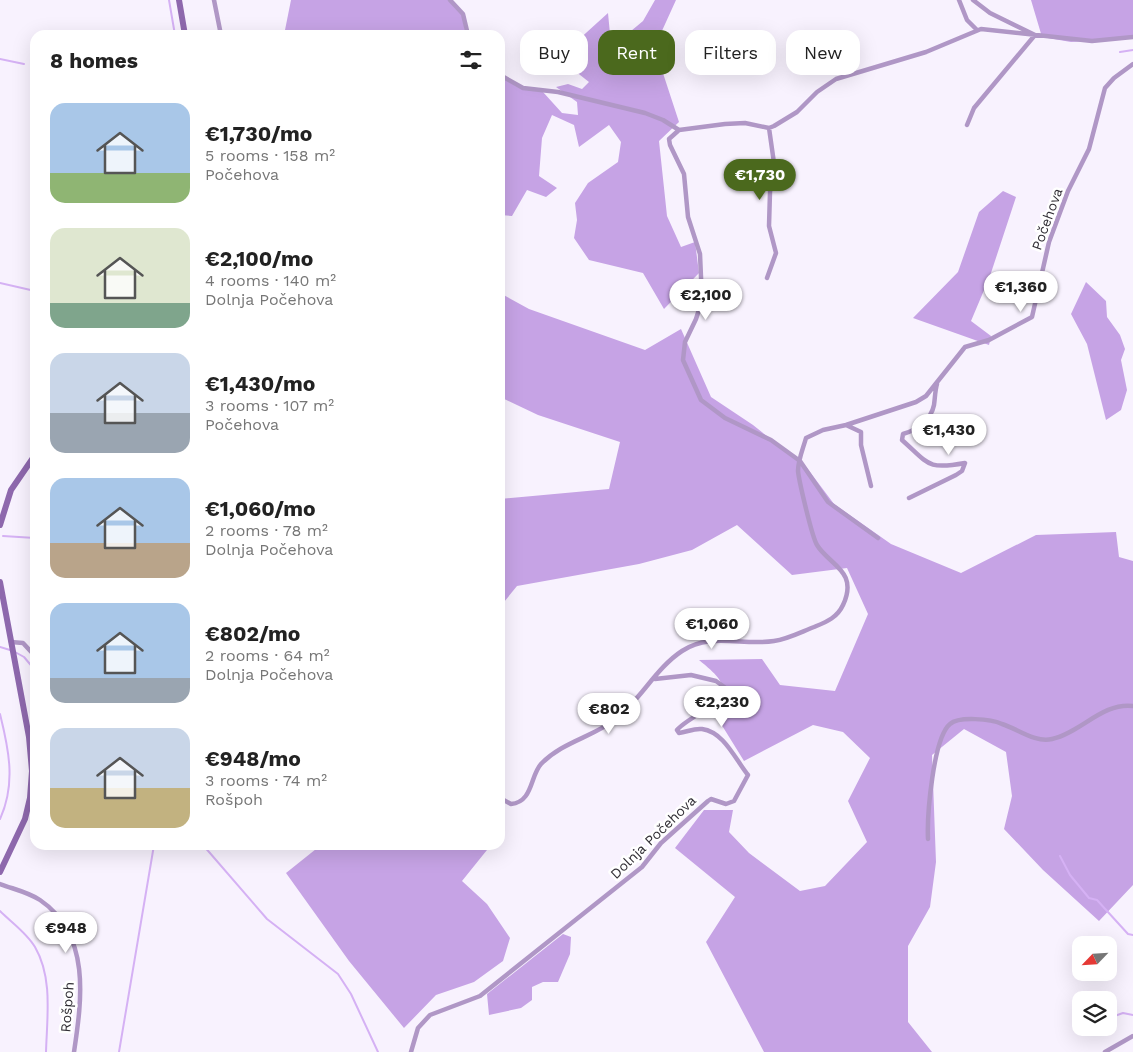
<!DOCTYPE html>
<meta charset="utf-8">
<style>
body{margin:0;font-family:"Work Sans",sans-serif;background:#f2f2f2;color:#222;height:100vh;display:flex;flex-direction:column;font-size:19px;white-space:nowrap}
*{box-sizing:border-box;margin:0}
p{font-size:16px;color:#767676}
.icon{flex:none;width:28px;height:28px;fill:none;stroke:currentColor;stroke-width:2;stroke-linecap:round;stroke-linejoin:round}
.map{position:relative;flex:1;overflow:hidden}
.drawer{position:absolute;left:30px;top:30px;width:475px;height:820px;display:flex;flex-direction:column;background:#fff;border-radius:15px;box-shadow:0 5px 20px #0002}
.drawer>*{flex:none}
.guide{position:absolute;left:520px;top:30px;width:475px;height:45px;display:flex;gap:10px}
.needle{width:32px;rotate:245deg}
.fabs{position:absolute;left:1072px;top:936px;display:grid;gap:10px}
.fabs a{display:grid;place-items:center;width:45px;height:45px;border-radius:10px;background:#fff;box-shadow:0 5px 20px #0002;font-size:25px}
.price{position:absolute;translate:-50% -42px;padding:0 11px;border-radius:18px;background:#fff;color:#222;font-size:16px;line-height:32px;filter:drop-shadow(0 1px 2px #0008)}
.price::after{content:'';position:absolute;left:50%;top:30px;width:15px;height:11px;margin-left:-8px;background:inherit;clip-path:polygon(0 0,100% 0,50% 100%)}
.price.on{background:#4b691d;color:#fff}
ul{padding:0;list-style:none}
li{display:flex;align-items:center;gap:15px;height:125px;padding:0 20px}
li span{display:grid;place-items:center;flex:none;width:140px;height:100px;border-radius:15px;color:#555}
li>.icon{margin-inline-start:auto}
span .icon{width:60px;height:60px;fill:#fffc;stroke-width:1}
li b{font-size:21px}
h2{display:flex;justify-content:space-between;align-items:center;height:60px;padding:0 20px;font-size:21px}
.pill{padding:0 18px;border-radius:15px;background:#fff;box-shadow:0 5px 20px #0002;font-size:18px;line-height:45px}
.pill.on{background:#4b691d;color:#fff}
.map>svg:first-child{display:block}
.forest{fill:#c6a3e5}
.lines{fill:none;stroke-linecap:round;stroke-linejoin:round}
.stream{stroke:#d5b1f4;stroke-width:2}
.minor{stroke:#b097c6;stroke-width:4.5}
.secondary{stroke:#8e68ad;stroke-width:6}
.labels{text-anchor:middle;stroke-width:5;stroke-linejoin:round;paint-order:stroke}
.street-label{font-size:14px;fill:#312e35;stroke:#fff}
</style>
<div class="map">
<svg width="1133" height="1052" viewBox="0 0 1133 1052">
<rect width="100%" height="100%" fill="#f8f2fe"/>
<path class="forest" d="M291,0H448L462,15L466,35H284Z
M655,0H676L661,33L638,65L651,72L659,61L679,122L659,141L667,216L681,247L695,242L699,273L664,309L643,273L589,260L574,238L577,220L575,203L588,183L618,162L621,142L609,125L579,147L574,125L552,115L542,138L539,176L557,188L546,197L527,190L512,216L500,215V76L523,89L543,92L562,113L578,115L577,102L556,87L568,84L582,89L589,82L575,71C582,60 582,54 576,42L608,13L610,34L619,41L643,21Z
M1031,0H1133V38L1071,42L1042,37Z
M1003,191L1016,197L990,276L971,321L991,336L989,345L913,318L958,272L979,212Z
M1086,282L1106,301L1107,317L1120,335L1125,349L1121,360L1127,390L1121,410L1106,420L1087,344L1071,314Z
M500,293L529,309L645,350L681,329L711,397L753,425L807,468L834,504L891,544L961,573L1036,535L1116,532L1119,557L1133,561V885L1099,921L1043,870L1004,829L1012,796L1006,752L964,729L932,755L936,862L930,907L908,946V1022L932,1052H764L706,942L735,897L675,848L704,810H733L729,832L749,853L800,891L825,886L867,842L848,801L870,758L843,732L813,725L744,761L718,719C726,685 727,683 699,660L762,659L780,685L835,691L868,614L847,568L792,575L737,525L692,550L639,564L517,586L500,607V499L609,489L620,442L538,415L500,397Z
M321,845H491L462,881L487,904L510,938L503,961L474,982L436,995L404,1028L349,961L286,873Z
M563,934L571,937L570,954L558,982H543L532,987V1000L521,1008L489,1015L487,994Z"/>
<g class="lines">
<path class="stream" d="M169,0L175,35
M1120,52L1133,50
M0,59L24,64
M31,65L35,66
M0,283L35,291
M3,536L35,538
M0,647L10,650
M15,652L24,657L35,670
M0,714C9,750 16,784 0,819
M203,845L267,919L338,974L351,994L378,1052
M1060,856L1070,875L1089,898L1097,900L1128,934L1133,935
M0,911C11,922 27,933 35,947C53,978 47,1017 46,1052
M1109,1018L1123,1013L1133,1015
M119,1052L154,845"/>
<path class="minor" d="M214,0L221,35
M450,0L463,14L468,35
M959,0L967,20L977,30
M500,75L523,88L558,92L645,113L663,120L679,130
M967,125L974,108L1035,35L990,13L973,0
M767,278L776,253L769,226L770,192L774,163L769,128
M846,425L861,432V445L871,486
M909,498L956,475L962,471L965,463C927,470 929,464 902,440L903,434C917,430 931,420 934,405C935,398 935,391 937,384
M878,538L828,502L800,461L771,440L725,418L701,400L683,360L685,342L696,319L702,300L700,254L688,217L684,174L670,145L669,139L679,130L725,124L745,123L769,128L774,126L797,112L817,92L836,79L926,52L981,29L1092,41L1133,37
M11,642L23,643L35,656
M500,798L511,804C533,802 530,776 541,764C562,742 593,737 616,719C641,699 656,668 682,651C710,632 743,646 774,641C788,639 801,632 814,627C826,622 837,618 843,605C859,571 829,565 817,545C812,537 799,481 798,471C798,460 803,449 806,438L823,430L846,425L916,402L926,396L965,347L989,340L1032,317L1049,242L1068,191L1089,149L1105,88L1114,78L1133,64
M928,839C927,816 933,738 950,724C959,716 991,719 1002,724C1018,729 1035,743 1052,739C1080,733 1103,702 1133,706
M0,884C13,889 28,892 40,900C91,935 82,999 74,1052
M411,1052L418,1028L430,1015L480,996L642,867L661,843L708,801L711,799L726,804L734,801L748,775C735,759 724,732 702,729C694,728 687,732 679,733L677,730C688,717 724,702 728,695L727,689L716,681L691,675L655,679
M1105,1052L1133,1036"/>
<path class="secondary" d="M179,0L185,35
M0,525L11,490L35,455
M0,582L29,737L32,771L30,798L25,819L0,872"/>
</g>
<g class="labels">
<g class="street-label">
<text transform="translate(1047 219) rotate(-70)" y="5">Počehova</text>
<text transform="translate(653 837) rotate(-44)" y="5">Dolnja Počehova</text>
<text transform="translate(67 1007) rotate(-86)" y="5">Rošpoh</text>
</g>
</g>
</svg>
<div class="fabs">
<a><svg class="needle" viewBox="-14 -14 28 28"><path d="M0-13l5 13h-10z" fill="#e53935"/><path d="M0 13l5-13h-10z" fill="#767676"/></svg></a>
<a><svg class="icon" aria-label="layers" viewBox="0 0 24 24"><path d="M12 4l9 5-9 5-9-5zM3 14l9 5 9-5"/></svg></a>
</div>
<b class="price on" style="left:760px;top:201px">€1,730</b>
<b class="price" style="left:1021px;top:313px">€1,360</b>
<b class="price" style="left:706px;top:321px">€2,100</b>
<b class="price" style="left:949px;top:456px">€1,430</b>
<b class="price" style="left:712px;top:650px">€1,060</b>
<b class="price" style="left:722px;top:728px">€2,230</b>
<b class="price" style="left:609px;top:735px">€802</b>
<b class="price" style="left:66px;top:954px">€948</b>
<div class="guide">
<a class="pill">Buy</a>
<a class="pill on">Rent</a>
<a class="pill">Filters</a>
<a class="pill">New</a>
</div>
<section class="drawer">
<h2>8 homes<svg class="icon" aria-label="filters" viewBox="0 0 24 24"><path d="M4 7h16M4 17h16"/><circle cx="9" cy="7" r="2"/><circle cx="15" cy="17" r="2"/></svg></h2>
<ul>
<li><span style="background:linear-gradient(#a9c7e8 70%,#8fb573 0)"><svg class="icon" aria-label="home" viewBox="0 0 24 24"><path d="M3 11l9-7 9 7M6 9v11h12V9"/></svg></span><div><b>€1,730/mo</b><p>5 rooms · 158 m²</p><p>Počehova</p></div></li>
<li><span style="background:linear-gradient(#dfe7d0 75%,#7fa58c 0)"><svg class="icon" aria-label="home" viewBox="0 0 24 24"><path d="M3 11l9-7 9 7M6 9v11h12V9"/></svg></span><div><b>€2,100/mo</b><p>4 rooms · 140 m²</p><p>Dolnja Počehova</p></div></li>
<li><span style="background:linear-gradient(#c9d6e8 60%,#9aa5b1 0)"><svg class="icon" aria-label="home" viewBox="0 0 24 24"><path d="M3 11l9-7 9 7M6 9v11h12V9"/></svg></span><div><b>€1,430/mo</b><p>3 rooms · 107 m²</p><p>Počehova</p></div></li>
<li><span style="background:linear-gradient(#a9c7e8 65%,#b9a48a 0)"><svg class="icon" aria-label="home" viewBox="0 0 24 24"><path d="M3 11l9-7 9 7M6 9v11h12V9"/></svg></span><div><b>€1,060/mo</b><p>2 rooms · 78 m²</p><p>Dolnja Počehova</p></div></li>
<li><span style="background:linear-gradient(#a9c7e8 75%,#9aa5b1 0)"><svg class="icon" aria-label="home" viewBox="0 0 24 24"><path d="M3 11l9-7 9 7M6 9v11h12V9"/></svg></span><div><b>€802/mo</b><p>2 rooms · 64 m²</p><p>Dolnja Počehova</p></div></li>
<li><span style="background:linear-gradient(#c9d6e8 60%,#c2b280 0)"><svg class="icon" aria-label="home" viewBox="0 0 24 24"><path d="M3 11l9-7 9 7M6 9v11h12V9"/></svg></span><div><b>€948/mo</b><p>3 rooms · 74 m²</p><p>Rošpoh</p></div></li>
</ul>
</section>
</div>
